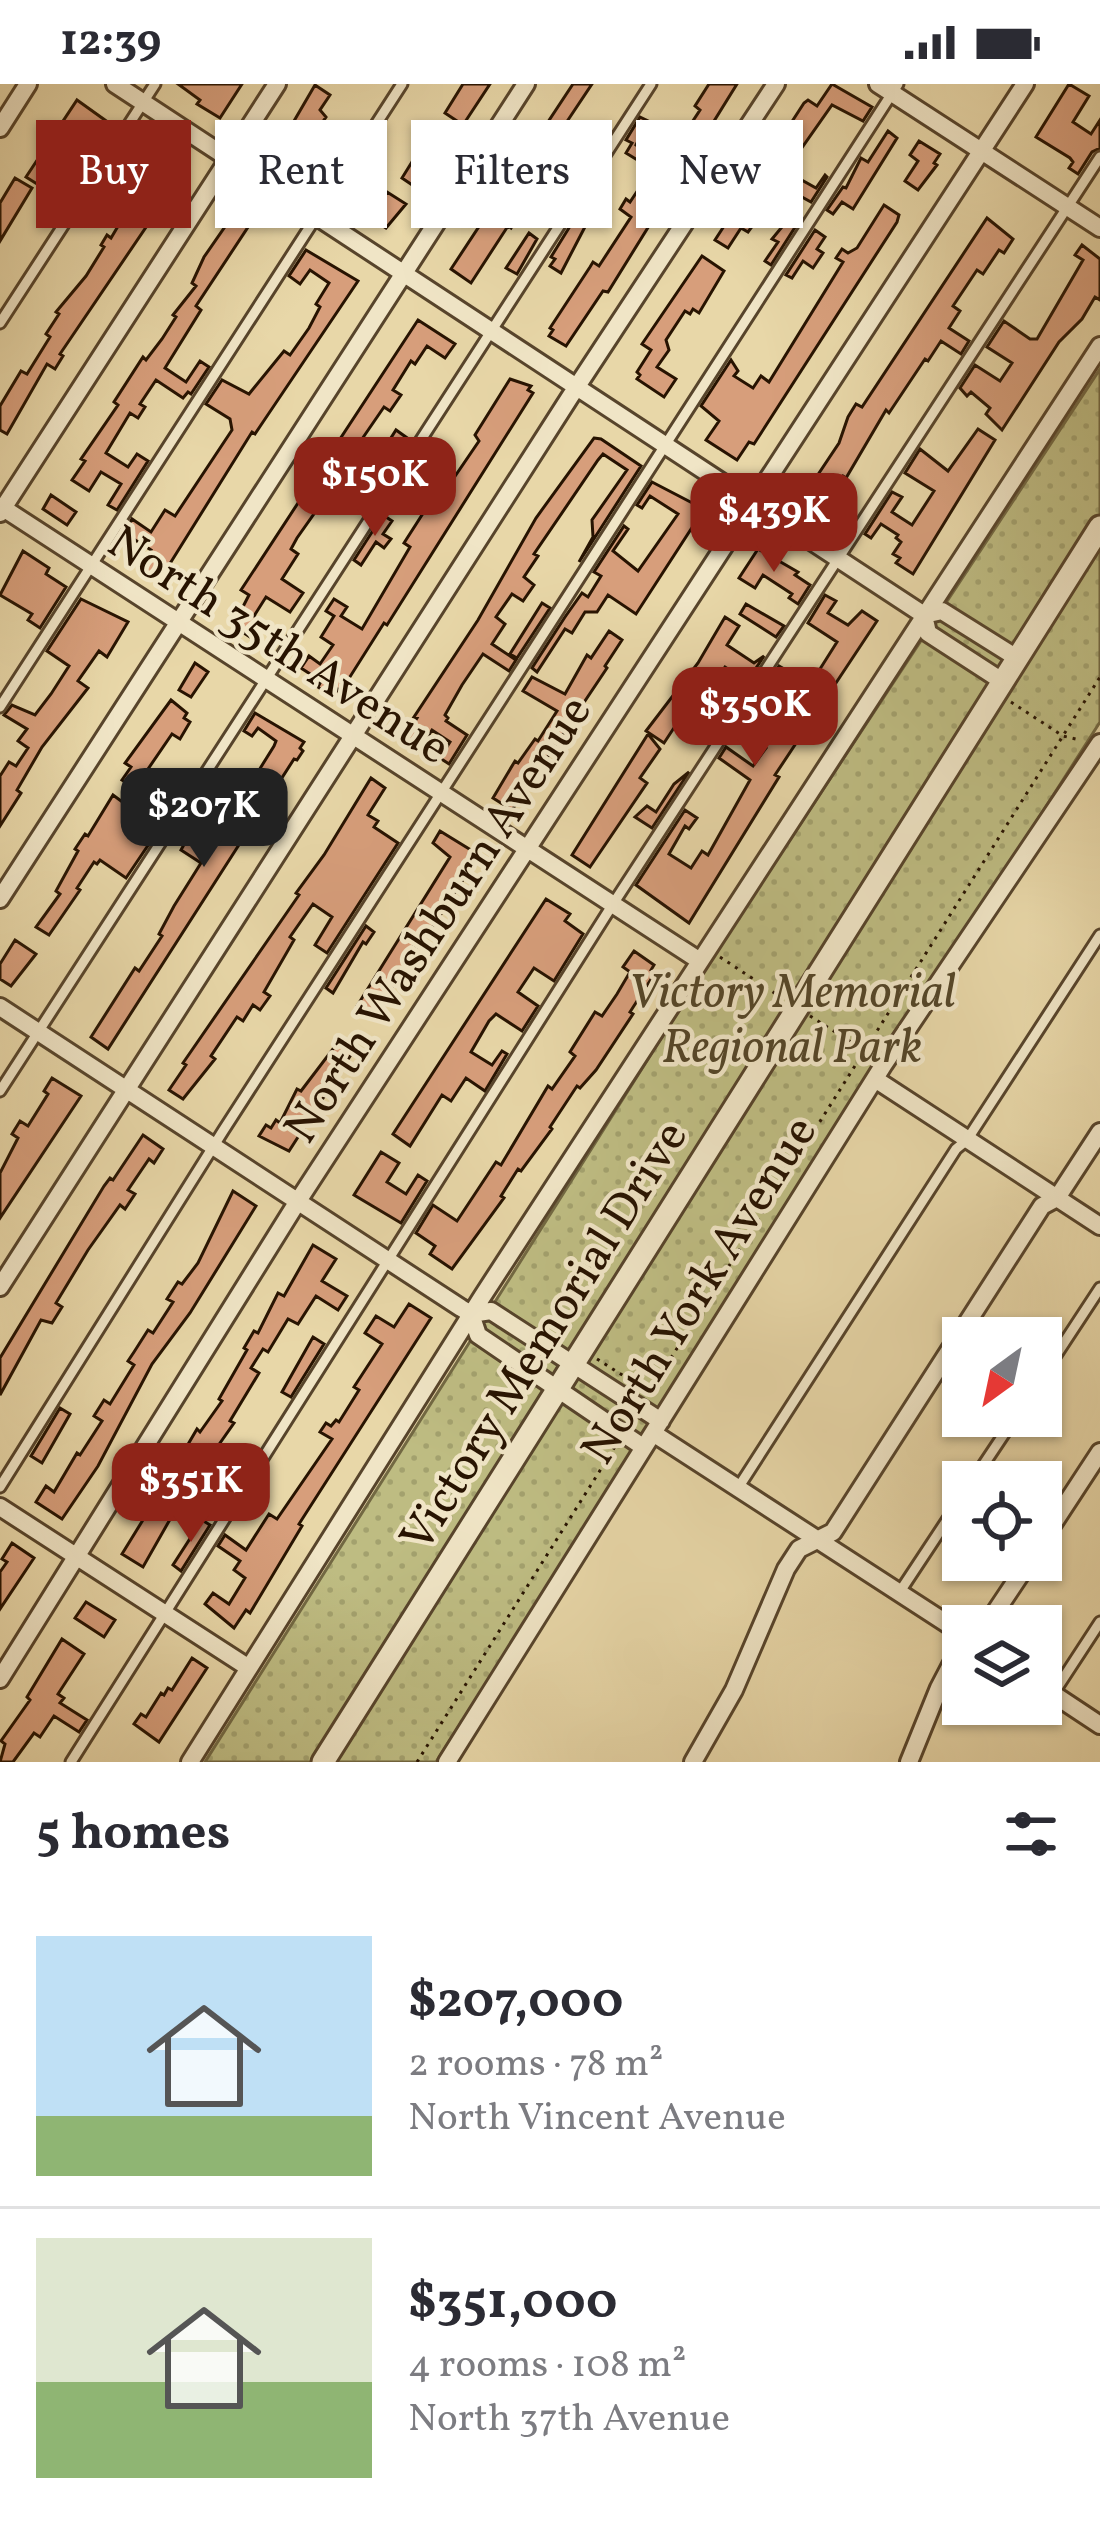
<!DOCTYPE html>
<meta charset="utf-8">
<style>
body{margin:0;font-family:Vollkorn,serif;background:#f7f7f7;color:#2b2b33;height:100vh;display:flex;flex-direction:column;font-size:45px;white-space:nowrap}
*{box-sizing:border-box;margin:0}
p{font-size:39px;color:#7c7c81}
.icon{flex:none;width:66px;height:66px;fill:none;stroke:currentColor;stroke-width:2;stroke-linecap:round;stroke-linejoin:round}
.map{position:relative;height:1678px;overflow:hidden}
.drawer{display:flex;flex-direction:column;background:#fff;flex:1}
.drawer>*{flex:none}
.hud{position:absolute;left:36px;top:36px;width:1029px;height:108px;display:flex;gap:24px}
.needle{width:78px;rotate:213deg}
.buttons{position:absolute;left:942px;top:1233px;display:grid;gap:24px}
.buttons a{display:grid;place-items:center;width:120px;height:120px;border-radius:0px;background:#fff;box-shadow:0 3px 9px #0004;font-size:60px}
.price{position:absolute;translate:-50% -102px;padding:0 27px;border-radius:24px;background:#8f2418;color:#fff;font-size:39px;line-height:78px;filter:drop-shadow(0 3px 6px #0008)}
.price::after{content:'';position:absolute;left:50%;top:72px;width:36px;height:27px;margin-left:-18px;background:inherit;clip-path:polygon(0 0,100% 0,50% 100%)}
.price.active{background:#222;color:#fff}
ul{padding:0;list-style:none}
li{display:flex;align-items:center;gap:36px;height:300px;padding:0 36px}
li+li{border-top:3px solid #e1e1e2}
li span{display:grid;place-items:center;flex:none;width:336px;height:240px;border-radius:0px;color:#555}
li>.icon{margin-inline-start:auto}
span .icon{width:144px;height:144px;fill:#fffc;stroke-width:1}
li b{font-size:51px}
h2{display:flex;justify-content:space-between;align-items:center;height:144px;padding:0 36px;font-size:51px}
.pill{padding:0 42px;border-radius:0px;background:#fff;box-shadow:0 3px 9px #0004;font-size:42px;line-height:108px}
.pill.active{background:#8f2418;color:#fff}
.status{display:flex;justify-content:space-between;align-items:center;height:84px;padding:0 60px;background:#fff;direction:ltr}
.status svg{height:33px;fill:currentColor}
.map>svg:first-child{display:block}
.park{fill:url(#park-dots);stroke:#726842;stroke-width:3}
.building{fill:#d79e7b;stroke:#271301;stroke-width:3}
.lines{fill:none;stroke-linecap:round;stroke-linejoin:round}
.service-casing{stroke:#57442b;stroke-width:15}
.minor-casing{stroke:#57442b;stroke-width:22}
.tertiary-casing{stroke:#57442b;stroke-width:27}
.path{stroke:#271301;stroke-width:3;stroke-dasharray:3 6;stroke-linecap:butt}
.service{stroke:#f0e5c6;stroke-width:9}
.minor{stroke:#f0e5c6;stroke-width:16}
.tertiary{stroke:#f0e5c6;stroke-width:21}
.labels{text-anchor:middle;stroke-width:9;stroke-linejoin:round;paint-order:stroke}
.street-label{font-size:48px;fill:#271301;stroke:#f0e5c6}
.park-label{font-size:48px;font-style:italic;fill:#544628;stroke:#f0e5c6}
</style>
<div class="status"><b>12:39</b><svg viewBox="0 0 49 12"><path d="M0 12V9h3v3zM5 12V6h3v6zM10 12V3h3v9zM15 12V0h3v12zM26 1h20v11H26zM47 4h2v5h-2z"/></svg></div>
<div class="map">
<svg width="1100" height="1678" viewBox="0 0 1100 1678">
<defs>
<pattern id="park-dots" width="8" height="8" patternUnits="userSpaceOnUse" patternTransform="scale(3)"><rect width="8" height="8" fill="#bebc82"/><path d="M2 2h.1M6 6h.1" fill="none" stroke="#a3a16e" stroke-width="1.8" stroke-linecap="round"/></pattern>
</defs>
<rect width="100%" height="100%" fill="#e8d7a8"/>
<filter id="stains"><feTurbulence type="fractalNoise" baseFrequency=".00167" numOctaves="4"/><feColorMatrix values="0 0 0 0 .2 0 0 0 0 .09 0 0 0 0 .02 0 0 0 .5 -.17"/></filter>
<radialGradient id="worn" r=".72"><stop offset=".6" stop-color="#630" stop-opacity="0"/><stop offset="1" stop-color="#630" stop-opacity=".3"/></radialGradient>
<path class="park" d="M1100,285V638L436,1678H205L706,883Z"/>
<path class="building" d="M178,0H242L220,34L197,20L200,16Z
M463,0H490L463,41L445,29Z
M573,0H592L566,39L577,46L571,56L561,57L511,144L508,142L471,199L451,185Z
M709,0H737L608,208L603,207L566,262L549,252L553,246L550,244L590,183L593,178L599,182L631,133L620,125L626,115L630,118L648,91L655,96L673,69L665,64L670,55L675,58L681,55L700,26L695,22Z
M832,0L872,23L863,37L832,21L799,68L800,77L791,90L816,104L825,91L827,93L811,118L782,102L748,148L741,144L728,164L715,156L804,19L808,16L817,22Z
M1069,0L1089,12L1073,38L1091,50L1100,36V64L1092,68L1078,90L1069,84L1073,78L1070,74L1036,53Z
M315,1L330,11L320,26L326,33L313,52L316,59L308,70L304,67L292,85L273,73Z
M77,16L116,44L100,69L88,61L82,68L70,59L50,89L53,91L45,105L26,93Z
M640,33L648,37L636,61L645,67L639,77L626,69L632,59L626,56Z
M433,44L454,56L421,107L402,94Z
M888,47L897,54L853,125L842,118L833,130L827,126L843,103L846,104L861,74L868,78Z
M919,57L940,70L934,79L937,81L918,106L905,97L918,77L910,71Z
M159,66L186,82L176,99L149,83Z
M15,94L32,104L0,157V119Z
M111,100L157,127L60,270L63,272L55,285L47,280L7,350L0,346V322L21,287L27,290L50,253L46,250L59,230L56,228L86,192L104,163L101,161L107,151L111,154L127,127L103,112Z
M387,108L406,120L386,144L369,133Z
M585,118L593,123L585,136L588,137L561,189L550,182L555,175L551,173Z
M245,120L258,128L196,222L201,226L165,284L186,298L200,277L209,283L191,310L188,308L183,314L156,296L140,320L145,323L138,334L130,329L106,369L128,383L137,370L148,377L117,426L108,421L121,400L101,388L89,407L72,396L85,377L81,375L118,321L114,318L143,273L146,276L162,255L176,233L173,231L196,202L192,199L204,173L238,124L242,126Z
M884,121L899,131L897,138L754,360L749,358L737,376L706,356L719,337L701,322L731,276L738,287L734,292L753,304L761,292L769,298L843,178L836,174L842,165L848,169L857,164Z
M791,132L799,137L771,181L765,177L778,158L772,155Z
M987,134L1013,155L1004,169L999,166L983,190L977,186L953,222L960,227L949,244L969,257L961,270L941,257L928,277L925,275L889,329L886,326L846,394L843,392L818,427L801,416L839,359L848,333L856,320L862,323Z
M815,146L825,153L817,165L823,169L813,184L803,177L792,194L786,191Z
M529,149L537,155L517,190L506,184Z
M1082,161L1100,175V216L1095,213L1082,235L1059,258L1002,346L986,330L990,324L971,308L967,312L960,304L975,281L1000,297L1012,279L987,263L1004,237L1030,255H1037L1083,176L1075,171Z
M306,166L358,197L263,338L255,350L252,348L161,494L155,495L139,484L151,466L124,449L132,435L151,448L165,426L175,432L232,346L230,335L206,320L222,296L249,310L284,267L290,271L309,244L320,223L316,220L329,199L310,186L300,200L289,192Z
M702,172L724,187L699,229L693,225L690,230L685,227L666,256L669,266L657,283L676,295L664,313L637,295L640,291L637,288L651,266L642,260Z
M418,236L455,260L445,274L427,262L415,280L411,277L393,306L401,311L390,327L384,323L362,355L382,368L396,346L410,356L403,367L398,363L368,404L347,391L333,414L328,410L297,454L291,465L298,470L282,495L303,509L290,528L266,513L254,532L261,537L250,553L233,542L249,511L241,506Z
M510,295L531,302L528,306L533,309L387,541L384,539L341,607L338,605L333,613L318,603L321,597L301,584L309,572L320,580L333,561L321,553L334,532L326,527L334,515L347,523L341,532L362,545L410,463L404,459L429,420L434,423L479,357L475,351Z
M978,345L995,356L913,490L896,479L900,474L893,470L901,458L896,454L898,451L881,440L871,454L865,450L892,408L902,413L892,428L912,441L934,407L905,389L920,365L948,387Z
M594,354L601,355L641,382L579,478L593,453L592,436L627,386L603,370L598,376L534,470L538,472L524,493L534,501L523,517L512,510L496,533L505,540L492,560L516,576L509,587L483,570L462,601L445,631L448,634L446,637L467,651L449,680L440,674L450,658L432,646L418,668L402,657L417,634L414,633L478,536L536,434Z
M430,358L439,365L411,405L403,400Z
M652,398L704,425L636,530L608,511L597,528H585L572,549L565,545L537,588L532,584L565,533L582,509L588,513L601,492L594,488L624,442L628,445L613,467L638,487L678,430L650,412L642,424L637,421Z
M51,411L76,428L67,441L43,425Z
M383,431L392,437L383,450L391,455L384,464L376,458L361,481L354,476Z
M758,465L798,488L795,491L810,501L798,520L789,514L792,510L763,491L755,504L739,494Z
M23,467L49,484L46,490L66,503L40,544L28,536L32,530L0,511Z
M825,511L836,517L828,529L848,541L862,527L877,537L775,691L779,693L689,839L636,801L685,726L697,734L689,745L685,742L669,770L691,784L702,767L708,771L750,696L719,674L726,663L753,682L766,664L753,655L768,632L753,622L779,582L791,589L777,611L796,623L837,558L808,539Z
M81,515L128,538L107,573L99,567L78,597L88,604L42,663L17,706L21,709L0,742V692L9,678L16,682L28,664L18,657L27,645L4,631L12,621L35,631L51,610L69,582L47,567Z
M542,519L550,524L517,574L510,570Z
M746,520L784,542L776,553L740,530Z
M725,533L739,542L727,561L754,579L764,572L736,614L732,611L742,594L725,583L702,619L724,633L717,644L687,624L664,659L646,647L698,579Z
M609,547L622,556L605,582L607,584L512,726L493,714L515,677L518,679L535,655L538,657L557,627L523,607L532,593L565,610L587,571L591,574Z
M195,579L208,588L191,613L179,606Z
M171,616L187,629L184,634L190,638L180,655L172,650L135,704L122,696L131,683L125,679Z
M255,629L304,658L300,664L303,667L297,676L294,675L108,965L91,953L135,884L139,887L162,852L159,850L174,822L201,779L181,766L186,757L176,751L193,724L198,727L193,734L217,749L259,693L256,691L274,662L276,657L258,644L252,652L244,647Z
M648,650L660,665L640,694L647,699L590,783L572,771Z
M689,688L652,744L635,733L647,722L656,728L674,700Z
M371,694L385,704L368,731L378,737L374,743L398,759L327,869L315,861L332,833L313,820L290,853L294,856L264,908L270,912L260,926L253,921L243,937L237,933L211,972L215,975L183,1015L169,1006L186,981L183,979L299,811L296,809L324,771Z
M113,711L159,745L126,794L100,776L97,780L94,778L77,804L80,806L49,851L36,843L60,810L56,807L78,767L75,765L85,750L88,752Z
M440,747L479,771L430,847L425,843L413,862L417,864L374,933L357,922L450,773L433,759Z
M546,815L570,830L565,837L583,850L554,897L534,884L518,908L538,922L522,947L496,930L489,937L471,968L492,981L502,967L507,970L485,1007L466,994L451,1017L442,1011L410,1062L393,1050Z
M366,842L374,848L366,860L363,858L333,909L326,904Z
M15,856L36,870L11,902L0,895V880Z
M634,867L654,881L651,886L655,889L630,928L633,930L596,986L580,1004L577,1002L550,1043L552,1045L521,1087L518,1085L501,1112L504,1114L452,1185L430,1170L435,1162L416,1149L433,1121L457,1137L496,1078L501,1081L548,1002L552,1005L575,972L570,968L595,928L602,932L617,910L630,888L623,883Z
M342,953L356,963L289,1067L259,1052L266,1041L271,1044L276,1036L280,1039L297,1005L301,1007Z
M52,994L81,1012L0,1134V1089L18,1054L12,1050L20,1037L28,1042L48,1010L44,1007Z
M143,1051L163,1065L154,1079L149,1075L128,1106L135,1110L125,1125L120,1121L88,1166L56,1219L62,1223L52,1239L41,1236L0,1311V1274L104,1102L110,1094L113,1096Z
M381,1068L399,1079L387,1098L406,1110L418,1091L427,1097L401,1139L354,1111Z
M233,1107L256,1122L190,1229L152,1280L98,1382L62,1435L36,1418L46,1402L54,1408L77,1369L80,1371L102,1337L94,1332L104,1316L110,1320L134,1281L128,1277L134,1268L148,1246L153,1249L173,1218L167,1215L178,1198L182,1200L198,1179Z
M313,1161L336,1175L322,1197L347,1212L338,1226L316,1212L298,1240L288,1235L268,1268L263,1265L251,1284L259,1289L230,1337L234,1339L206,1379L211,1382L205,1391L198,1386L143,1483L122,1470L146,1431L138,1426L160,1386L170,1391L197,1345L200,1348L222,1317L219,1315L247,1266L244,1264L254,1247L258,1249L278,1209L284,1212Z
M409,1220L431,1234L299,1440L302,1442L250,1529L246,1526L234,1544L205,1520L213,1509L229,1520L245,1494L234,1486L240,1477L218,1462L225,1451L246,1466L269,1430L277,1435L332,1355L320,1348L326,1339L331,1342L336,1336L339,1338L359,1306L354,1303L382,1260L365,1249L376,1232L394,1243Z
M313,1253L324,1260L291,1313L282,1308Z
M60,1324L70,1330L42,1379L31,1372Z
M202,1436L210,1441L181,1487L173,1481Z
M12,1459L34,1474L0,1525V1488L7,1478L2,1475Z
M86,1518L115,1536L104,1553L75,1534Z
M62,1555L84,1570L58,1610L64,1614L60,1619L87,1636L79,1648L54,1632L40,1653L34,1649L13,1678H0L5,1660L1,1657L30,1616L27,1613Z
M192,1574L207,1584L159,1658L134,1640L141,1630L146,1633L161,1609L164,1611L168,1604L172,1606Z"/>
<g class="lines">
<defs>
<path id="service" d="M0,239L155,0
M0,623L402,0
M0,1007L651,0
M1041,1294L1100,1204
M972,1398L1016,1332
M0,1403L223,1047L898,0
M738,1404L956,1065L967,1056L1100,851
M899,1509L963,1412
M1053,1610L1100,1538
M71,1678L613,820L1100,73"/>
<path id="minor" d="M115,0L924,531L928,549L1002,597
M878,0L1100,144
M0,44L28,0
M0,422L700,877
M0,429L277,0
M924,531L942,527L1017,574
M0,815L526,0
M0,923L461,1224L471,1230L491,1227L661,1337
M875,995L1100,1142
M0,1203L570,313L776,0
M471,1230L478,1251L643,1363
M653,1349L963,1550
M0,1423L249,1584
M1041,1458L1100,1368
M986,1542L1030,1476
M0,1595L298,1117L1025,0
M1041,1602L1100,1641
M190,1678L482,1213L1100,262
M447,1678L884,980L1100,659
M693,1678L734,1606L786,1485L799,1465L833,1448L1042,1122L1057,1114L1100,1048
M909,1678L939,1604L963,1558"/>
<path id="tertiary" d="M323,1678L1100,443"/>
</defs>
<use href="#service" class="service-casing"/>
<use href="#minor" class="minor-casing"/>
<use href="#tertiary" class="tertiary-casing"/>
<path class="path" d="M1011,618L1063,652L1080,656
M720,873L782,914
M810,932L873,972
M597,1275L649,1308
M647,1312L1100,593
M417,1678L616,1361"/>
<use href="#service" class="service"/>
<use href="#minor" class="minor"/>
<use href="#tertiary" class="tertiary"/>
</g>
<g class="labels">
<g class="street-label">
<text transform="translate(280 559) rotate(33)" y="17">North 35th Avenue</text>
<text transform="translate(436 834) rotate(-57)" y="17">North Washburn Avenue</text>
<text transform="translate(697 1205) rotate(-58)" y="17">North York Avenue</text>
<text transform="translate(542 1251) rotate(-58)" y="17">Victory Memorial Drive</text>
</g>
<g class="park-label">
<text x="792" y="923">Victory Memorial<tspan x="792" dy="55">Regional Park</tspan></text>
</g>
</g>
<rect width="100%" height="100%" filter="url(#stains)"/>
<rect width="100%" height="100%" fill="url(#worn)"/>
</svg>
<div class="buttons">
<a><svg class="needle" viewBox="-14 -14 28 28"><path d="M0-13l5 13h-10z" fill="#e53935"/><path d="M0 13l5-13h-10z" fill="#7c7c81"/></svg></a>
<a><svg class="icon" aria-label="locate" viewBox="0 0 24 24"><circle cx="12" cy="12" r="6"/><path d="M12 2v4M12 18v4M2 12h4M18 12h4"/></svg></a>
<a><svg class="icon" aria-label="layers" viewBox="0 0 24 24"><path d="M12 4l9 5-9 5-9-5zM3 14l9 5 9-5"/></svg></a>
</div>
<b class="price" style="left:375px;top:455px">$150K</b>
<b class="price" style="left:774px;top:491px">$439K</b>
<b class="price" style="left:755px;top:685px">$350K</b>
<b class="price active" style="left:204px;top:786px">$207K</b>
<b class="price" style="left:191px;top:1461px">$351K</b>
<div class="hud">
<a class="pill active">Buy</a>
<a class="pill">Rent</a>
<a class="pill">Filters</a>
<a class="pill">New</a>
</div>
</div>
<section class="drawer">
<h2>5 homes<svg class="icon" aria-label="filters" viewBox="0 0 24 24"><path d="M4 7h16M4 17h16"/><circle cx="9" cy="7" r="2"/><circle cx="15" cy="17" r="2"/></svg></h2>
<ul>
<li><span style="background:linear-gradient(#bfe0f5 75%,#8fb573 0)"><svg class="icon" aria-label="home" viewBox="0 0 24 24"><path d="M3 11l9-7 9 7M6 9v11h12V9"/></svg></span><div><b>$207,000</b><p>2 rooms · 78 m²</p><p>North Vincent Avenue</p></div></li>
<li><span style="background:linear-gradient(#dfe7d0 60%,#8fb573 0)"><svg class="icon" aria-label="home" viewBox="0 0 24 24"><path d="M3 11l9-7 9 7M6 9v11h12V9"/></svg></span><div><b>$351,000</b><p>4 rooms · 108 m²</p><p>North 37th Avenue</p></div></li>
</ul>
</section>
